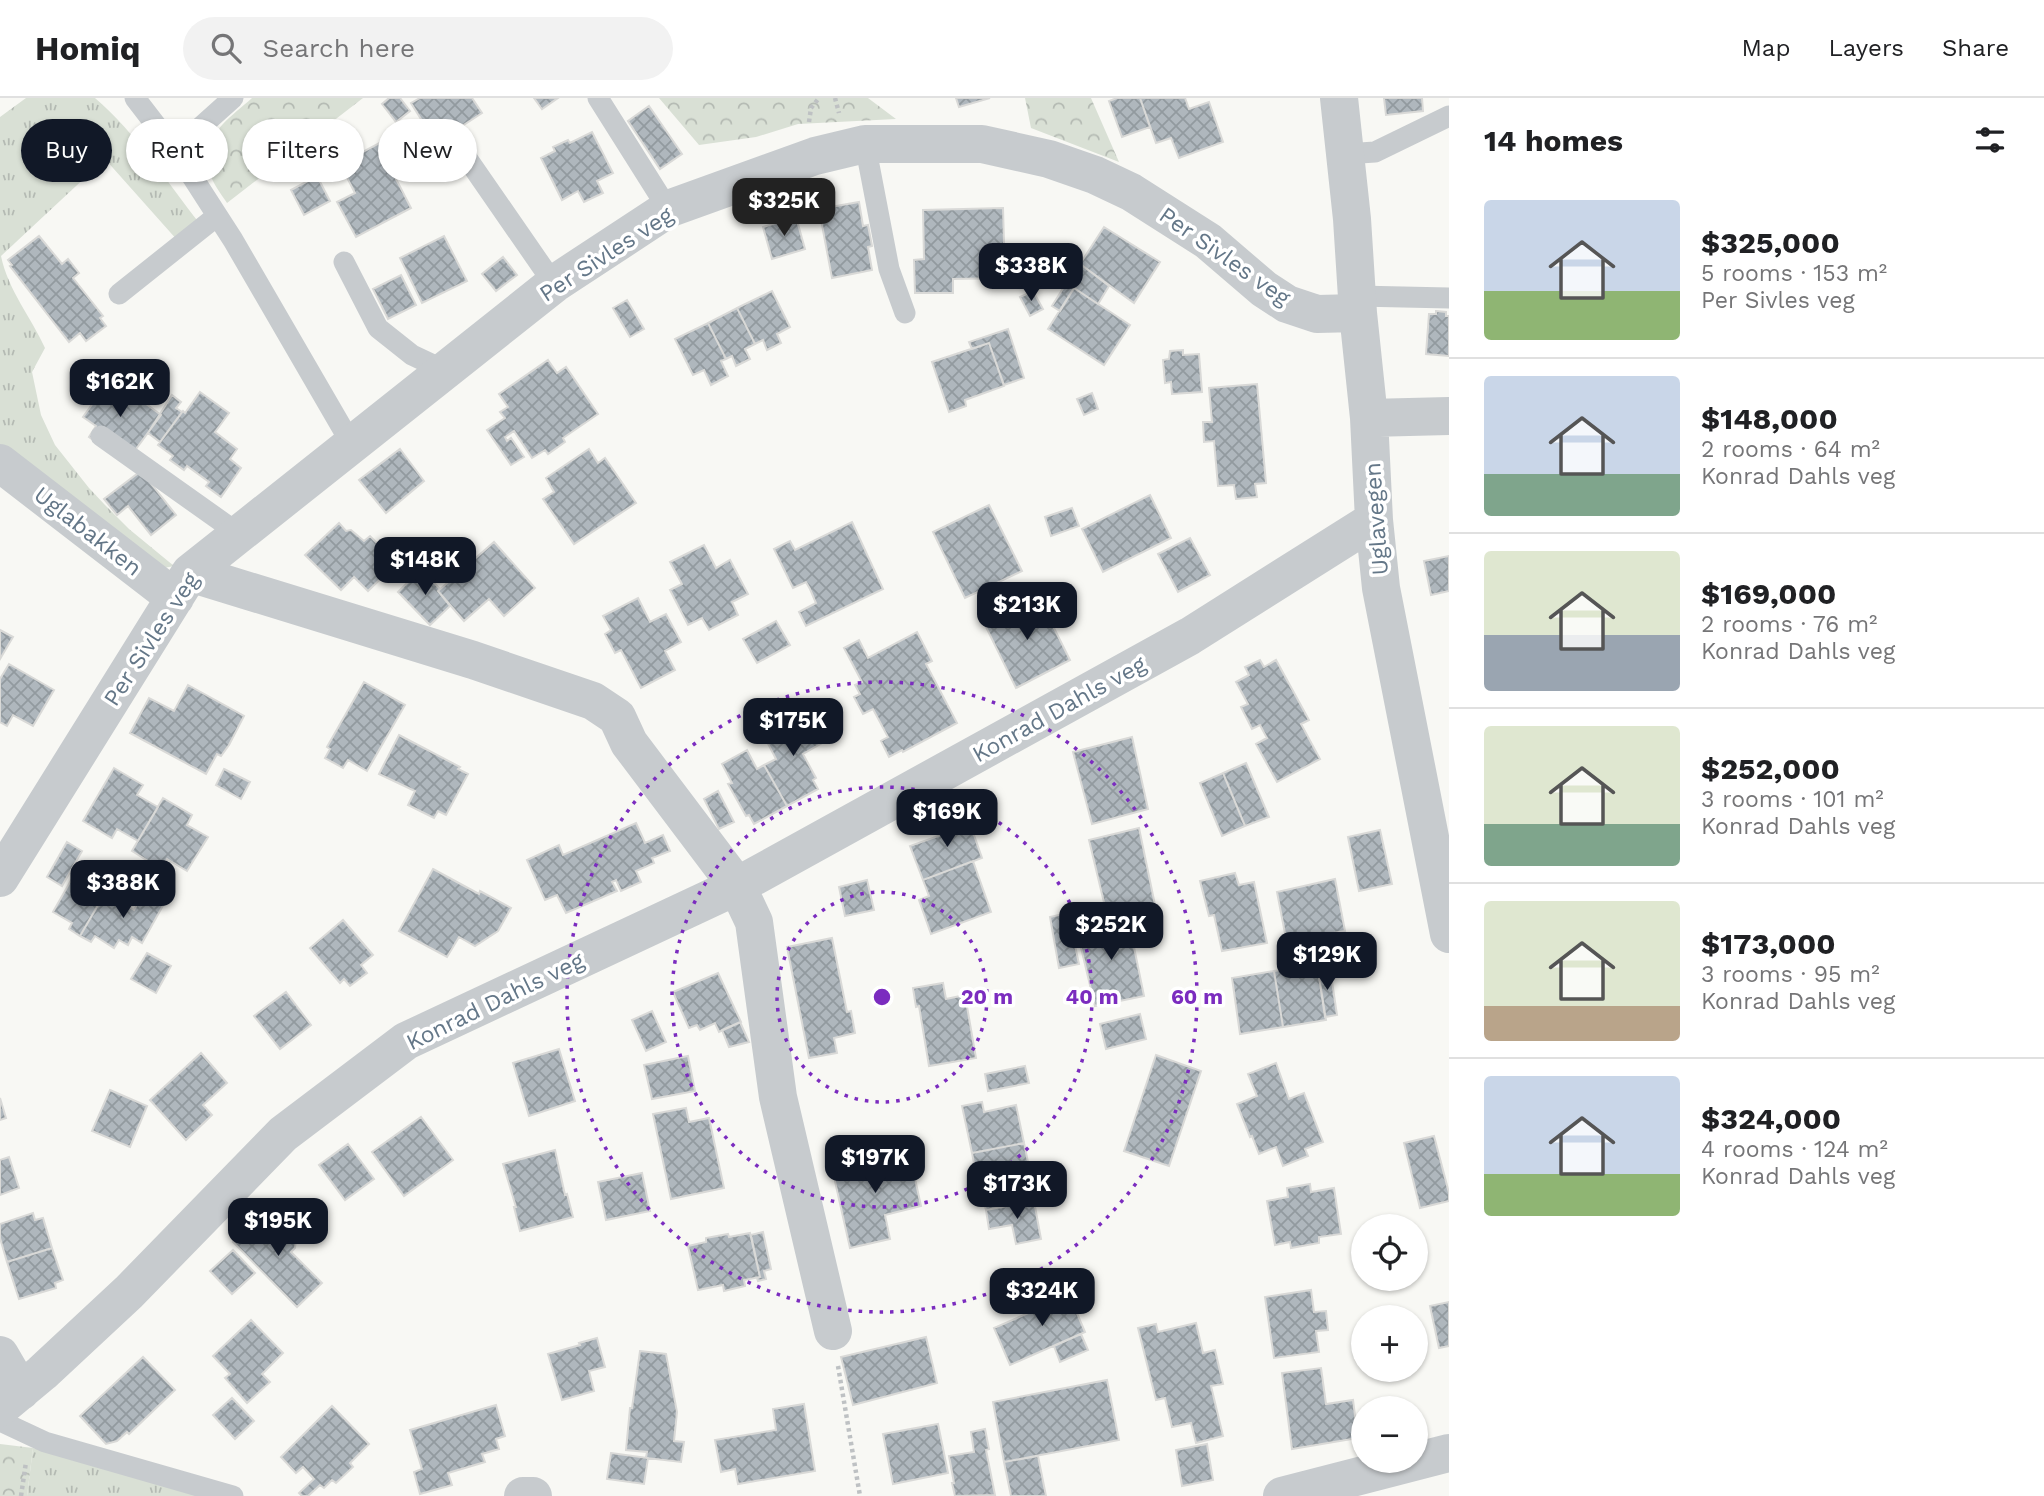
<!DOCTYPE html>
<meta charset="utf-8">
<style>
body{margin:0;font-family:"Work Sans",sans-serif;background:#f2f2f2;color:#202124;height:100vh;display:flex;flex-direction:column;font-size:26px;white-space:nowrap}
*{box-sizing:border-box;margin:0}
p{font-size:23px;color:#757577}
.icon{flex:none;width:38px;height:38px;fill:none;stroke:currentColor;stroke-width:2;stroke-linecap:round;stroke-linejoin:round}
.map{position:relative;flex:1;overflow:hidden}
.details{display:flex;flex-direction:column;background:#fff;width:595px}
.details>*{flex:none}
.top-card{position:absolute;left:21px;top:21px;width:665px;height:63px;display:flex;gap:14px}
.controls{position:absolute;left:1351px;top:1116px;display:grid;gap:14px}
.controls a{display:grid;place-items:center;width:77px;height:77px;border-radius:50%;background:#fff;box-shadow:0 2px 5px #0004;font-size:35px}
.price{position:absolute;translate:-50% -60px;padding:0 16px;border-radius:14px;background:#111827;color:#fff;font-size:23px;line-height:46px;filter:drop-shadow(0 2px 4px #0008)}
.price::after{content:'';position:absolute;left:50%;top:42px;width:21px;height:16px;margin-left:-10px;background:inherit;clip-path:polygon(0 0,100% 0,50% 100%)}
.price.on{background:#222;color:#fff}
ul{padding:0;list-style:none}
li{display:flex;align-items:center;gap:21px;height:175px;padding:0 35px}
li+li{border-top:2px solid #e0e0e0}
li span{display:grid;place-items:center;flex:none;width:196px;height:140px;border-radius:7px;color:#555}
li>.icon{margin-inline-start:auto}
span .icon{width:84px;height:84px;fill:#fffc;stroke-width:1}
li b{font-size:30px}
h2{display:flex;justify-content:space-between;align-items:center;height:84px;padding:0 35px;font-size:30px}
.pill{padding:0 24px;border-radius:32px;background:#fff;box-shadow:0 2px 5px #0004;font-size:24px;line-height:63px}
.pill.on{background:#111827;color:#fff}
header{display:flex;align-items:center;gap:42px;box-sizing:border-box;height:98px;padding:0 35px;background:#fff;border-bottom:2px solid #e0e0e0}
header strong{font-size:33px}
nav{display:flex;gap:38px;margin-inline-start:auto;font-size:24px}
.search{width:490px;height:63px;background:#f2f2f2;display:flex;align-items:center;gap:18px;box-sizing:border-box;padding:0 24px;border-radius:38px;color:#757577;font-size:26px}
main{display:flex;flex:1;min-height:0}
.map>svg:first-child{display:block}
.grass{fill:url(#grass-tufts)}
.forest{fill:url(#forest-crowns)}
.building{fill:url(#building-cross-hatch);stroke:#d9d9d7;stroke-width:2}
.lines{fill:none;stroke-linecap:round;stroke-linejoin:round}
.path{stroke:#bec1c3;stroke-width:4.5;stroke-dasharray:3.5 3.5;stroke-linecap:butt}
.lane{stroke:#c7cbce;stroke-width:21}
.street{stroke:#c7cbce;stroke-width:38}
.ring{fill:none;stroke:#7b2cbf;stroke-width:3.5;stroke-dasharray:3.5 7}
.labels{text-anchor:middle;stroke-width:7;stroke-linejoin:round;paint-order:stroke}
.street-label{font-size:23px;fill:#647788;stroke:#fff}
.centre{fill:#7b2cbf;stroke:#fff;stroke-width:3.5}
.ring-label{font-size:21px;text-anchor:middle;font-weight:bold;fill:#7b2cbf;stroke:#fff;stroke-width:7;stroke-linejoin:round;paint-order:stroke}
</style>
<header>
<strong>Homiq</strong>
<div class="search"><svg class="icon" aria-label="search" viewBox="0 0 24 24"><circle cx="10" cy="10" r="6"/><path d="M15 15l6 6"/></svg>Search here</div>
<nav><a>Map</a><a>Layers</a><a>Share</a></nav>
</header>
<main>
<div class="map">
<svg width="1449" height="1398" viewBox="0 0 1449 1398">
<defs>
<pattern id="grass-tufts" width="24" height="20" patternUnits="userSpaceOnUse" patternTransform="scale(1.75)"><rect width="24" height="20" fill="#d9e0d5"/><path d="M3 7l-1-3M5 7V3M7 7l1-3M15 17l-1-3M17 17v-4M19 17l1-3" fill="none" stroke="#b4bab3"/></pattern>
<pattern id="forest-crowns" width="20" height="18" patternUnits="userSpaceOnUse" patternTransform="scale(1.75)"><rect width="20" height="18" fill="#d9e0d5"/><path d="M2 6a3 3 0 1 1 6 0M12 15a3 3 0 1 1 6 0" fill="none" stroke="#b4bab3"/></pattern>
<pattern id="building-cross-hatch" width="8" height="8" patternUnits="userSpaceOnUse" patternTransform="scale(1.75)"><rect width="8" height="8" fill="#afb7bd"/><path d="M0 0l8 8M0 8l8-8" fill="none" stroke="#929a9f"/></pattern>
</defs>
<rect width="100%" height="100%" fill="#f8f8f4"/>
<path class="grass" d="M26,0H95C136,35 167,84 200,126L178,143L105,61L1,158C8,192 31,219 45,250L32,274L41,317L55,347L89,390L105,407L129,431L174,468L164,470L0,347V19Z
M33,1350L206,1398H27Z"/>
<path class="forest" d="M252,0H363L227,105C221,96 214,87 210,76C195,42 230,20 252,0Z
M659,0H868L896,21L798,26L756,39L699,47Z
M1025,0H1091L1119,64L1031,30Z
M0,1346L33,1350L27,1398H0Z"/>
<path class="building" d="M389,0H400L410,13L396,24L382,6Z
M420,0H472L482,15L436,45L411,5Z
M534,0H558L542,11Z
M956,0H990L959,9Z
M1117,0H1140L1150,29L1122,39L1109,3Z
M1140,0H1185L1189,11L1209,4L1223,44L1179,60L1171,40L1156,45Z
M1384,0H1422L1423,13L1386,17Z
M649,8L682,56L660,71L628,23Z
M592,34L613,75L597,83L603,95L584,104L578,93L562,102L541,60L555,53L553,49L568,42L570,45Z
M385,42L402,75L395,79L411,110L356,139L337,104L355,95L340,66Z
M317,78L330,103L304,117L291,92Z
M859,104L863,128L868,127L872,148L868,149L872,172L832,180L819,111Z
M1003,110L1005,180L953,181V195H915L914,162L924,161L923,112Z
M796,119L805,151L772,161L763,129Z
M1104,129L1160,164L1134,205L1080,166Z
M39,138L62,166L68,161L79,175L73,180L103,218L100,220L106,228L86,243L80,235L69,244L10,168L12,167L8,162Z
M444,138L467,183L422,205L400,160Z
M503,159L517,177L496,193L482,176Z
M1079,165L1109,188L1098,206L1074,190L1060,213L1052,208Z
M401,177L416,207L388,221L373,191Z
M1074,190L1130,227L1104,267L1048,231Z
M772,193L790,229L777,236L781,245L767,252L763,242L755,246L737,210Z
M1033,193L1043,211L1030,218L1020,199Z
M627,202L644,231L630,239L613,210Z
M737,210L755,246L745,251L750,261L736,268L732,258L726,261L708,225Z
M1436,213L1446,214V218H1449V258L1426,256L1429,216H1436Z
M708,225L726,261L721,263L728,278L711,287L704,272L693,277L675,241Z
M1008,231L1024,280L1004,287L989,245L972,251L969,244Z
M989,245L1004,288L965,302L966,308L949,314L932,264Z
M1183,252V257L1199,256L1202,294L1172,296L1171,284L1165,285L1163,262L1169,261L1170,253Z
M548,262L557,275L566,269L598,316L563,340L565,344L548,356L545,352L532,360L514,333L505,339L507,343L511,340L524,359L511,367L487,332L505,320L500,314L508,309L499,296Z
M111,280L161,317L133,355L112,356L89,339L96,328L83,319Z
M1257,286L1266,385L1255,386L1257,399L1236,401L1234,387L1218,388L1214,343L1204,344L1203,324H1212L1209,290Z
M200,294L229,315L215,334L237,351L230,361L241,370L221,399L206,388L209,384L187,368L184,372L170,362L173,358L158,347L183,313L185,315Z
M1092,295L1098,311L1084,317L1077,301Z
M172,297L181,304L176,310L182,314L160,344L148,335Z
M400,351L424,383L386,415L359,382Z
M589,351L598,365L605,360L636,405L574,446L543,401L554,394L546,380Z
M141,373L176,417L151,437L128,408L117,417L104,401Z
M1150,397L1171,440L1103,474L1082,431Z
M989,407L1022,473L965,500L933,434Z
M1072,410L1079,428L1051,438L1045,419Z
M852,424L883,491L806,528L799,514L816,505L810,491L806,484L793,490L774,451L790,443L795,452Z
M339,425L346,433L351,432L364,443L370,438L397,465L368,493L354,479L341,492L305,457Z
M1190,440L1210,477L1178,494L1158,456Z
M494,444L535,490L504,518L489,501L464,523L438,493Z
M704,447L716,470L730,462L748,496L732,504L738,517L709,532L702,520L688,527L670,492L682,486L670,464Z
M1449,458V493L1431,497L1424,463Z
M421,471L440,491L438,493L450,508L430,527L398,494Z
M1038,498L1070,562L1016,590L984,525Z
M638,500L650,524L666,516L681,544L665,553L675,572L641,590L621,552L615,555L605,536L611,532L603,518Z
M776,523L790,547L757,565L743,541Z
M0,532L13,539L0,561Z
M917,534L932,563L926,566L957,625L903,654L902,652L889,659L881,643L888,639L873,611L863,616L854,599L860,596L855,587L862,584L844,550L859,542L868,560Z
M1260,562L1264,569L1276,562L1309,622L1301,626L1320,661L1277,684L1256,646L1267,640L1260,627L1252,631L1241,609L1248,606L1236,584L1249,577L1245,569Z
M9,566L54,592L33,628L13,617L7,628L0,624V581Z
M364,584L405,607L367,673L348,662L343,670L325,660L330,651L327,649Z
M188,587L244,618L229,647L221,658L217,656L206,676L130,635L149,600L174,613Z
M805,613L822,645L803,656L816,680L813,682L818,691L787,708L764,667L776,661L763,636Z
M399,637L460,669L458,671L468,676L446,717L438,713L434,720L408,707L415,693L379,676Z
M1132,639L1148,711L1092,726L1073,654Z
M747,652L757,671L764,667L787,708L754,726L749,717L746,718L728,686L732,685L722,666Z
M1246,665L1269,719L1245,728L1223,675Z
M114,670L143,687L137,697L158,709L138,743L117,731L112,740L83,723Z
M224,671L250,684L241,701L216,687Z
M1223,675L1245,728L1222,738L1200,685Z
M718,693L734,724L719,731L704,701Z
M163,700L192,717L187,727L208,739L187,773L167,761L161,771L132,753Z
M967,717L982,760L923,782L910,748L944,736L940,727Z
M636,725L645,745L663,737L670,753L652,760L654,765L636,773L641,784L621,793L616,782L612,784L617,793L566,815L557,797L545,802L527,762L559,747L563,757Z
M1139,730L1155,807L1107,817L1089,742Z
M1380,732L1392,786L1359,793L1348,739Z
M67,744L82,753L62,788L47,779Z
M973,763L991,814L931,836L919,802L929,798L923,782Z
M433,771L479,796L480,793L511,810L498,833L475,848L459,839L447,859L399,833Z
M1235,775L1239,787L1254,784L1267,845L1222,853L1214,817L1209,818L1200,783Z
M74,777L105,795L80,838L69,831L72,825L53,814Z
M1335,781L1345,833L1316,838L1318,846L1288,851L1277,794Z
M867,782L874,812L845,818L839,789Z
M145,793L165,804L142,845L132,839L128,847L119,842L114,850L95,838L91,844L80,838L105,795L134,812Z
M1068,815L1079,866L1059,870L1050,819Z
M1128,820L1144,898L1095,908L1077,833Z
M343,822L373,857L361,867L367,875L350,888L344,881L340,885L310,850Z
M832,840L847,914L851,913L855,935L834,940L837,955L809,960L787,849Z
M147,855L171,868L156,895L131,881Z
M1317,866L1326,922L1283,929L1274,873Z
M1330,870L1337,917L1325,919L1318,872Z
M1274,873L1283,929L1240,936L1232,880Z
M718,875L741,924L719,934L715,925L700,932L697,927L689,930L673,894Z
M943,885L946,901L965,897L976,960L929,968L919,908L916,909L913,890Z
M286,894L311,927L280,951L254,918Z
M652,913L666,944L646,953L632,922Z
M1140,916L1146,941L1106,951L1100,926Z
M740,924L749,944L729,949L722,932Z
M559,951L575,1003L529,1018L513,965Z
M201,955L227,985L203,1007L212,1017L186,1042L150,1002Z
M1156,957L1201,973L1169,1068L1124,1053Z
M688,958L695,993L652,1001L644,967Z
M1276,965L1289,1001L1304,995L1323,1044L1305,1051L1308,1058L1283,1068L1276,1049L1259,1056L1252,1038L1250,1039L1237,1006L1257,998L1248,976Z
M1025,968L1029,985L988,993L985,976Z
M110,992L147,1008L130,1049L92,1033Z
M0,1000L6,1020L0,1022Z
M982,1004L984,1014L1016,1007L1024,1045L972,1055L962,1008Z
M686,1010L689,1024L709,1020L724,1090L671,1101L653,1016Z
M421,1019L453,1062L404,1098L372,1054Z
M1434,1038L1449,1095V1103L1420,1110L1404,1045Z
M1024,1045L1036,1102L986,1112L983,1101L981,1102L972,1055Z
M348,1046L374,1081L345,1102L319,1067Z
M555,1052L565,1097L567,1096L573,1119L520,1133L514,1109H516L503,1066Z
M909,1053L921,1108L885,1117L890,1141L850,1150L832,1070Z
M9,1059L19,1090L0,1097V1062Z
M642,1075L650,1113L606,1122L598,1084Z
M1310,1086L1311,1094L1334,1090L1341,1136L1319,1139V1145L1291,1150L1290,1144L1275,1147L1267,1103L1288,1099L1287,1090Z
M1034,1103L1041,1141L1016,1146L1012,1127L989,1131L986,1112Z
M33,1115L35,1122L43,1120L52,1150L7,1164L0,1140V1126Z
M280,1117L296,1142L295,1150L291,1154L322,1185L297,1209L233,1144L258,1120L264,1126Z
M763,1134L771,1171L764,1173L766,1181L758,1183L757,1180L760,1179L751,1137Z
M750,1135L760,1179L744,1182L745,1188L724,1193L723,1187L698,1192L688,1148L706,1144V1140L728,1136L729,1139Z
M52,1150L63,1182L55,1185L56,1190L19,1201L7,1164Z
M233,1152L255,1175L232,1196L210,1173Z
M1311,1192L1314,1214L1326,1213L1328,1232L1316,1233L1319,1254L1274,1260L1265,1199Z
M1082,1195L1088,1200L1090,1206L1076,1213L1085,1234L1010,1267L994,1230L1070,1197L1071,1201Z
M1449,1204V1248L1439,1250L1430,1208Z
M251,1222L283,1255L262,1276L270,1284L247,1305L225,1280L230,1276L213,1258Z
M1196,1225L1203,1255L1215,1252L1223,1286L1211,1288L1223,1338L1196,1345L1191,1325L1172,1329L1165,1300L1156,1302L1138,1230L1156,1226L1158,1234Z
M1081,1236L1088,1252L1060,1264L1054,1248Z
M926,1239L937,1285L853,1307L841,1259Z
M597,1240L605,1269L589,1273L594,1293L562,1302L548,1256L580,1247L579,1245Z
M640,1253L666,1256L677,1314L674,1343L684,1344L681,1364L646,1360L647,1354L626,1352L630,1310H632Z
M143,1259L175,1292L129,1336L127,1334L117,1343L106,1346L80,1318Z
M1321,1270L1326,1306L1353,1302L1358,1340L1292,1351L1282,1275Z
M1107,1282L1119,1342L1004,1364L993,1304Z
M232,1300L254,1323L235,1341L213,1317Z
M804,1306L815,1373L738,1386L735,1371L721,1374L715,1342L776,1332L773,1311Z
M496,1307L505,1338L496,1341L499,1351L482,1356L485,1364L448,1375L452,1387L420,1396L414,1374L422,1371L410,1332Z
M332,1308L369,1346L350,1365L353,1369L336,1385L332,1382L324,1390L320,1387L308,1398H302L299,1395L314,1381L303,1369L296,1375L281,1359Z
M938,1326L948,1375L893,1386L883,1336Z
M985,1331L989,1351L986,1352L995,1397L955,1398L952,1385H954L949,1358L974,1354L971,1334Z
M1207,1346L1213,1382L1182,1388L1176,1352Z
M611,1355L648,1360L644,1386L607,1381Z
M1038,1358L1046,1398H1011L1004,1364Z"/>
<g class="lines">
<path class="path" d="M835,0L839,15
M809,24L811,10L819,0
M838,1268L860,1398
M21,1398L26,1364"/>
<path class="lane" d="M135,0L175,52L233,142L352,347
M598,0L668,111
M865,46L889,171L905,215
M175,52L233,0
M464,56L554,186
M1345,56L1375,54L1449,18
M344,164L378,230L412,257L446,273
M119,196L217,118
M1357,198L1449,200
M101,338L239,436
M0,1323L45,1344L233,1398"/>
<path class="street" d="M1339,0L1352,121L1358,215L1369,320L1374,422L1381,490L1449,836
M1369,320L1449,318
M0,365L175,500
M190,475L473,562L593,603L617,619L629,645L737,788L754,824L778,999L833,1233
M0,780L190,475L554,186L668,111L815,58L865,46H982L1049,61L1095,77L1131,94L1208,143L1264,191L1287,206L1317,216L1358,215
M0,1257L21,1293
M0,1310L42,1275L129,1194L283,1036L406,943L737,788L1190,538L1374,422
M523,1398H533
M1282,1398L1449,1355"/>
</g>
<g class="ring">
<circle cx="882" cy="899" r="105"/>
<circle cx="882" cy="899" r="210"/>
<circle cx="882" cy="899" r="315"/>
</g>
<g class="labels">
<g class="street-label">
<text transform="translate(606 156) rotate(-33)" y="8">Per Sivles veg</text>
<text transform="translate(1225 158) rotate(35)" y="8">Per Sivles veg</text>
<text transform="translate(1376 421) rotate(-94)" y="8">Uglavegen</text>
<text transform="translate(88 433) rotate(38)" y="8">Uglabakken</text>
<text transform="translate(151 541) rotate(-57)" y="8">Per Sivles veg</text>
<text transform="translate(1059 611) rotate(-29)" y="8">Konrad Dahls veg</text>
<text transform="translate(495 903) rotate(-26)" y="8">Konrad Dahls veg</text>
</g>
</g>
<circle cx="882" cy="899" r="10" class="centre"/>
<g class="ring-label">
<text x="987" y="906">20 m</text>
<text x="1092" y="906">40 m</text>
<text x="1197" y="906">60 m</text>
</g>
</svg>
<div class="controls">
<a><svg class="icon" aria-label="locate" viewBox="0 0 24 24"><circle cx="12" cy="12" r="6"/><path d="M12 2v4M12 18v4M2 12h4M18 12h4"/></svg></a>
<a>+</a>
<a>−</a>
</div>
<b class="price on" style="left:784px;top:140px">$325K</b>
<b class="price" style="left:1031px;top:205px">$338K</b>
<b class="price" style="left:120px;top:321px">$162K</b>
<b class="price" style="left:425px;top:499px">$148K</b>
<b class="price" style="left:1027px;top:544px">$213K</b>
<b class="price" style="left:793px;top:660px">$175K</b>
<b class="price" style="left:947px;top:751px">$169K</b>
<b class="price" style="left:123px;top:822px">$388K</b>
<b class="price" style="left:1111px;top:864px">$252K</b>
<b class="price" style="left:1327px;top:894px">$129K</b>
<b class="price" style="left:875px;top:1097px">$197K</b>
<b class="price" style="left:1017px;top:1123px">$173K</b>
<b class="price" style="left:278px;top:1160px">$195K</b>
<b class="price" style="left:1042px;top:1230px">$324K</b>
<div class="top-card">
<a class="pill on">Buy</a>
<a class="pill">Rent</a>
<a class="pill">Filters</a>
<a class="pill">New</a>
</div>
</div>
<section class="details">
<h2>14 homes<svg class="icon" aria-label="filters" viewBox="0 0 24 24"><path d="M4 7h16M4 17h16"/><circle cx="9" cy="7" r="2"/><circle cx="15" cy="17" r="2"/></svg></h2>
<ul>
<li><span style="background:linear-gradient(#c9d6e8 65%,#8fb573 0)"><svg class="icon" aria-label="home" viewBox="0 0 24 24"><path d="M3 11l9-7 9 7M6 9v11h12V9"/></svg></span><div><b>$325,000</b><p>5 rooms · 153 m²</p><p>Per Sivles veg</p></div></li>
<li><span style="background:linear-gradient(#c9d6e8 70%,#7fa58c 0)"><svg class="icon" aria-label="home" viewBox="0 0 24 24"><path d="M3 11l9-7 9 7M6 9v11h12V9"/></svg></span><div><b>$148,000</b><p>2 rooms · 64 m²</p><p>Konrad Dahls veg</p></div></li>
<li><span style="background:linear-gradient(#dfe7d0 60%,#9aa5b1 0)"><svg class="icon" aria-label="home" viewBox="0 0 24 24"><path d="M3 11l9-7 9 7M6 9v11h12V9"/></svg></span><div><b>$169,000</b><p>2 rooms · 76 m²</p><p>Konrad Dahls veg</p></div></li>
<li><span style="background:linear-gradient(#dfe7d0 70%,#7fa58c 0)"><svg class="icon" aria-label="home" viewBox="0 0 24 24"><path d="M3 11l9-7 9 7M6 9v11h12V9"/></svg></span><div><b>$252,000</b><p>3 rooms · 101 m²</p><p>Konrad Dahls veg</p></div></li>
<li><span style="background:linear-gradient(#dfe7d0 75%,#b9a48a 0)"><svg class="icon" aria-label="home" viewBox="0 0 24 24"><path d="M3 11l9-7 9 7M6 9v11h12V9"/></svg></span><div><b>$173,000</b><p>3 rooms · 95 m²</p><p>Konrad Dahls veg</p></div></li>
<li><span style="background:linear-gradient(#c9d6e8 70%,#8fb573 0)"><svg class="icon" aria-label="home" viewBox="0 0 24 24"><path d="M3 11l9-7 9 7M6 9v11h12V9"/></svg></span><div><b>$324,000</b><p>4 rooms · 124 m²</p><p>Konrad Dahls veg</p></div></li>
</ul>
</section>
</main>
